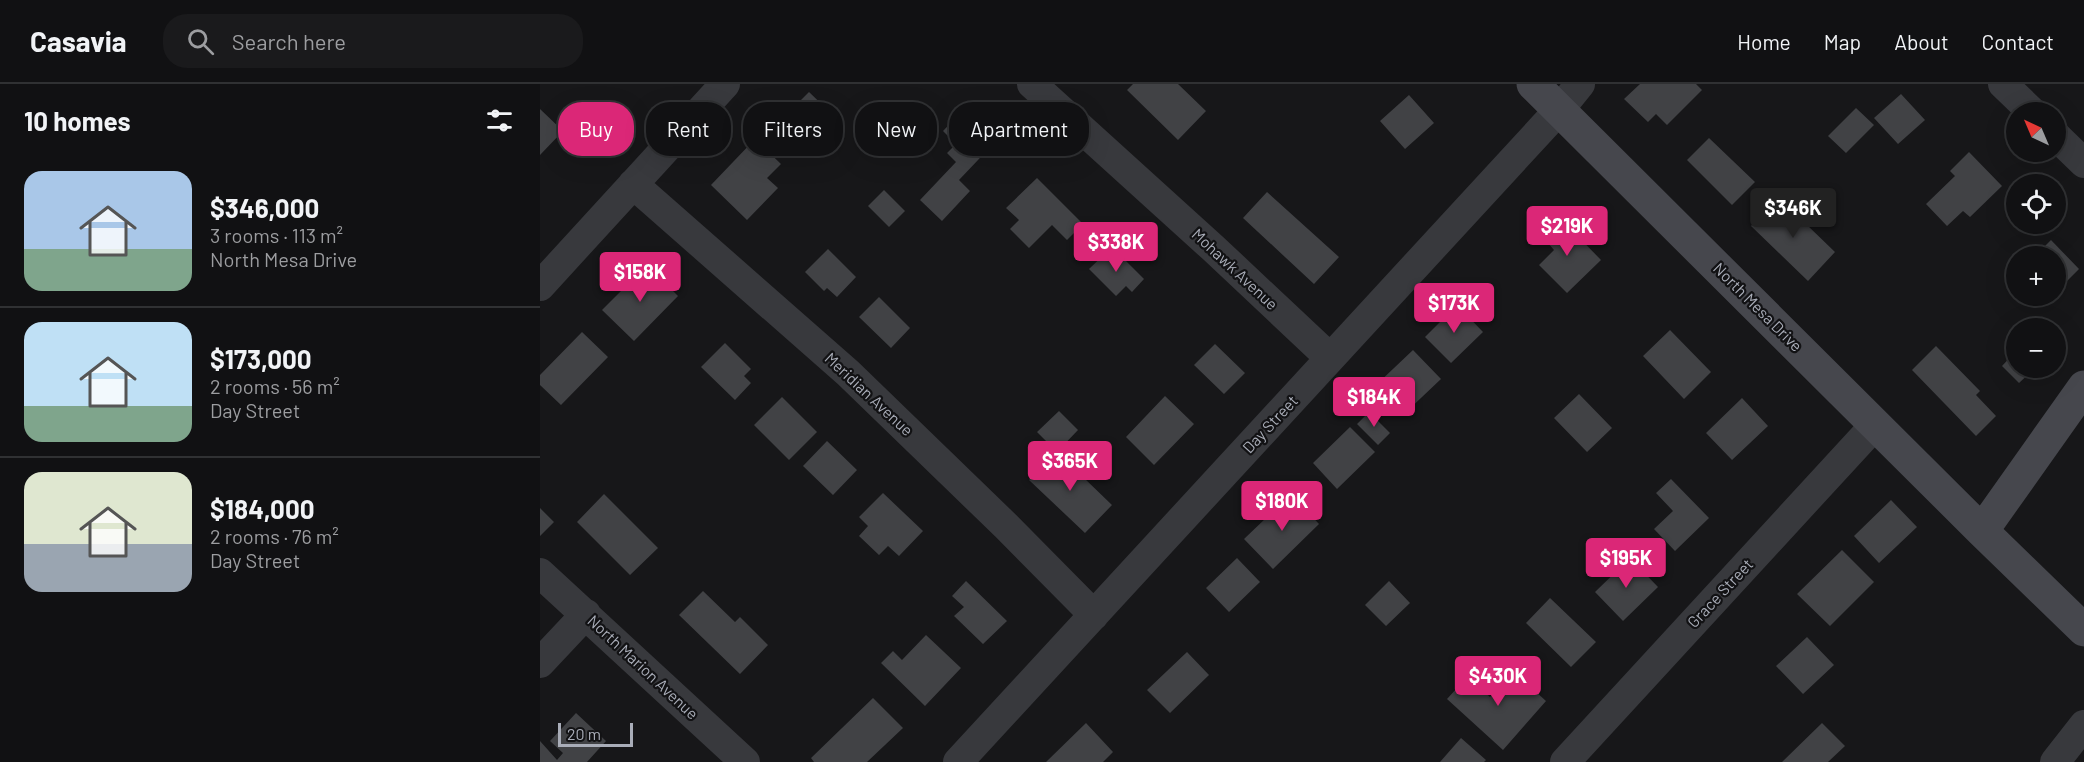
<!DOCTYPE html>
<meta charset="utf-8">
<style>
body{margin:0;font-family:Barlow,sans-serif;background:#1a1a1c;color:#f1f3f6;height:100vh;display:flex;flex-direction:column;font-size:22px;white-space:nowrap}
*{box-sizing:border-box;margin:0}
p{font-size:20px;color:#9c9da0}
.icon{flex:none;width:33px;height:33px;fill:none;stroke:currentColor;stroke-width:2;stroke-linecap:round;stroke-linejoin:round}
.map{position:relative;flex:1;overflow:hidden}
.sheet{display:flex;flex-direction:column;background:#111113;width:540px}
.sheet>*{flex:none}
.hud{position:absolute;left:18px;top:18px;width:570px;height:54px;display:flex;gap:12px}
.needle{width:39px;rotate:316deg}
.tools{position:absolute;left:1466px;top:18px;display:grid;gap:12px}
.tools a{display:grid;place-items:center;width:60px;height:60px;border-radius:50%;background:#111113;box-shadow:0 6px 24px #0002,0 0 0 2px #303133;font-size:30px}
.scale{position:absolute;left:18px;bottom:15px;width:75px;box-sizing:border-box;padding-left:6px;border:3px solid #a9adb8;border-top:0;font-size:16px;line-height:21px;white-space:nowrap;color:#a9adb8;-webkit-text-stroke:4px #121214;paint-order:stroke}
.price{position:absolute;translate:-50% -51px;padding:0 14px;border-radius:6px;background:#db2777;color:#fff;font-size:20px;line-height:39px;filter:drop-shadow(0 2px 3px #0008)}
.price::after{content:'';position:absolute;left:50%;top:36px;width:18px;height:14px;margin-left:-9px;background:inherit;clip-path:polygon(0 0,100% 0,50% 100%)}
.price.current{background:#222;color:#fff}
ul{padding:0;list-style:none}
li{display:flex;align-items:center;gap:18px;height:150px;padding:0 24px}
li+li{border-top:2px solid #303133}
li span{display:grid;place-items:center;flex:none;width:168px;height:120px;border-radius:18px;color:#555}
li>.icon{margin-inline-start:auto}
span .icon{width:72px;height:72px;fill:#fffc;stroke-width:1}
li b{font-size:26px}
h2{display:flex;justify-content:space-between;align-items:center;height:72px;padding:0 24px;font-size:26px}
.chip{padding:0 21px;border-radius:24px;background:#111113;box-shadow:0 6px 24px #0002,0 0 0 2px #303133;font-size:21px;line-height:54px}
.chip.current{background:#db2777;color:#fff}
header{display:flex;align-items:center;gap:36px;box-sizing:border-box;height:84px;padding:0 30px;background:#111113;border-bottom:2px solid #303133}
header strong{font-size:28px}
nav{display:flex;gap:33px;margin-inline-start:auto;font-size:21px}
.search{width:420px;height:54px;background:#1a1a1c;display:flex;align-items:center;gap:15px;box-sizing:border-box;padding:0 21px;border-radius:24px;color:#9c9da0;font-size:22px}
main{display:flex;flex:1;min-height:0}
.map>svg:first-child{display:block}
.building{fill:#414245}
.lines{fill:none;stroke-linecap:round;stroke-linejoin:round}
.street{stroke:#38393d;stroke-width:30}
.secondary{stroke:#46474d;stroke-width:33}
.labels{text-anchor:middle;stroke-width:4.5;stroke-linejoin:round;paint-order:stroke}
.street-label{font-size:16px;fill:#a9adb8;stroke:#121214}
</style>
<header>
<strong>Casavia</strong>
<div class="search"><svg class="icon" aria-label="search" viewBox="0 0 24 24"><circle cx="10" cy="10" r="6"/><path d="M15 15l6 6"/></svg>Search here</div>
<nav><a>Home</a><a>Map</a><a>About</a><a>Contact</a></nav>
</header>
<main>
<section class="sheet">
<h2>10 homes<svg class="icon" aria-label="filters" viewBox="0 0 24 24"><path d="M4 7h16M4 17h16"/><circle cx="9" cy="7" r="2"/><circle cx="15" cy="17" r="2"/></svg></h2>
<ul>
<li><span style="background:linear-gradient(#a9c7e8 65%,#7fa58c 0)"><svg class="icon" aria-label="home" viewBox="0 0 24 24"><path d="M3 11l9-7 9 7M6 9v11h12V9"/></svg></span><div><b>$346,000</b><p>3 rooms · 113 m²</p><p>North Mesa Drive</p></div></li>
<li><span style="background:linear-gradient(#bfe0f5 70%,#7fa58c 0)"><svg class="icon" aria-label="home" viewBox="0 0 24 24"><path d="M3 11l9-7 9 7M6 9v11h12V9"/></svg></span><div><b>$173,000</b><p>2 rooms · 56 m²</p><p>Day Street</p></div></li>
<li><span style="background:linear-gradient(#dfe7d0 60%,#9aa5b1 0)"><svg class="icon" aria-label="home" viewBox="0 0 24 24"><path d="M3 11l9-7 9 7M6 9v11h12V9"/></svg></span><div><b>$184,000</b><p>2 rooms · 76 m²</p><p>Day Street</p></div></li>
</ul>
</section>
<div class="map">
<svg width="1544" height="678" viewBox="0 0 1544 678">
<rect width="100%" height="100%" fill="#171719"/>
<path class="building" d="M593,0H638L666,27L638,56L587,6Z
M1100,0H1156L1162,6L1127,41L1116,30L1108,38L1084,15Z
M269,8L295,33L273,55L248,29Z
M1361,10L1385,36L1358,60L1334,34Z
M869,11L894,39L865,65L840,37Z
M425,24L457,56L419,96L430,107L402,137L380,116L416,78L407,69L416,60L403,47Z
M1316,24L1334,41L1306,69L1288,52Z
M0,25L23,47L0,71Z
M1169,54L1215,98L1192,121L1147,76Z
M215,55L241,80L227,94L238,104L207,136L171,101Z
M1429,68L1462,102L1430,133L1423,127L1407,142L1386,120L1415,92L1410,87Z
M497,94L543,140L527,156L512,141L489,164L470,145L479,136L466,124Z
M344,106L365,127L349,143L328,122Z
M727,108L799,173L774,200L703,134Z
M1238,113L1295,168L1268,197L1211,142Z
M1020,134L1061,176L1027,209L999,181L1014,166L1002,152Z
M1511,156L1539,185L1527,197L1519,189L1515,193V172H1495Z
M572,163L604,195L592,208L586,202L576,212L549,185Z
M288,165L316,193L297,213L287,204L284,207L265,188Z
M107,181L138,212L94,257L62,226Z
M339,213L370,244L351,264L319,233Z
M917,221L943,248L911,279L885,253Z
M1130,246L1171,288L1144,315L1103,272Z
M42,248L68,273L21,321L0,301V291Z
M185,259L211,285L204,292L211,299L195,316L161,283Z
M675,260L705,289L684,310L654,281Z
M1396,262L1440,307L1436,311L1456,332L1436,352L1372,286Z
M873,266L901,295L863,331L835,302Z
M1476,267V284H1495L1479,299L1462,282Z
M1039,310L1072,344L1047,368L1014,334Z
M625,312L654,340L614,381L586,353Z
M242,313L277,348L249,376L214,341Z
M1202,314L1228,342L1192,376L1166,349Z
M519,327L538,346L517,368L497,348Z
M829,328L850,349L838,361L817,340Z
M810,343L835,368L797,405L773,379Z
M287,357L317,386L293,411L263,382Z
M516,367L572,421L545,449L489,396Z
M1131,395L1169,434L1135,467L1114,445L1133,427L1116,409Z
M343,409L383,447L359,472L348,462L339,471L319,452L328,442L319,433Z
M64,410L118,464L90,491L37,438Z
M751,410L779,440L733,485L704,455Z
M1351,416L1377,443L1339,479L1314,452Z
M0,424L14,438L0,452Z
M1302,466L1334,498L1290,542L1257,510Z
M697,474L720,498L689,528L666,504Z
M1090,474L1118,503L1083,537L1055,508Z
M426,497L467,537L443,560L414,532L424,523L412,512Z
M849,497L870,519L846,542L825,521Z
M163,507L195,538L200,533L228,561L200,590L139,531Z
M1010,514L1056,558L1031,583L986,539Z
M386,551L421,584L385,622L341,579L353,567L362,576Z
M1267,553L1294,581L1263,610L1236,582Z
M647,568L669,591L630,629L607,606Z
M973,587L1006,617L963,666L907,615L928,592L950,613Z
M333,614L363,644L327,678H274L271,674Z
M36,629L66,657L47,678H0V657L17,676L23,669L10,657Z
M546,639L573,668L563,678H506Z
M1282,639L1305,662L1288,678H1242Z
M921,654L946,676L944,678H900Z"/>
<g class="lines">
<path class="street" d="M492,0L673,164L790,274
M1463,0L1492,28
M1515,51L1544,79
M93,100L308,289L466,442L554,531
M0,202L185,0
M0,489L205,678
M0,579L46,530
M418,678L1019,26L1040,0
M1025,678L1336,340
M1515,678L1544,641"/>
<path class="secondary" d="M993,0L1442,447L1544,546
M1442,447L1544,303"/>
</g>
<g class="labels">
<g class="street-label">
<text transform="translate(695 185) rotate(43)" y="6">Mohawk Avenue</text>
<text transform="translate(1218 223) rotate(45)" y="6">North Mesa Drive</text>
<text transform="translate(329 310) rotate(43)" y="6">Meridian Avenue</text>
<text transform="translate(730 340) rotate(-47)" y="6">Day Street</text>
<text transform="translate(1180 509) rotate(-47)" y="6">Grace Street</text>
<text transform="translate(103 583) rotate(43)" y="6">North Marion Avenue</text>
</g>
</g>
</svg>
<div class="tools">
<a><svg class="needle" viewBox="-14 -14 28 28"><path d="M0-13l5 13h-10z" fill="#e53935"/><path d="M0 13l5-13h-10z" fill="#9c9da0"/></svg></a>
<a><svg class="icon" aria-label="locate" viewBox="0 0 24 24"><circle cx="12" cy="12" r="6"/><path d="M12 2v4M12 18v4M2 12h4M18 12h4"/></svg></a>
<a>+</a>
<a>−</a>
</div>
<div class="scale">20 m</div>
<b class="price current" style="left:1253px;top:155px">$346K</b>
<b class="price" style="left:1027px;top:173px">$219K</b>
<b class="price" style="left:576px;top:189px">$338K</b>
<b class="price" style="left:100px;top:219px">$158K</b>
<b class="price" style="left:914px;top:250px">$173K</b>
<b class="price" style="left:834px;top:344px">$184K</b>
<b class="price" style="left:530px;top:408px">$365K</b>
<b class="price" style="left:742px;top:448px">$180K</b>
<b class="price" style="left:1086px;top:505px">$195K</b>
<b class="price" style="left:958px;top:623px">$430K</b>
<div class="hud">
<a class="chip current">Buy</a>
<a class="chip">Rent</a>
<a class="chip">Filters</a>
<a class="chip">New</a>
<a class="chip">Apartment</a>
</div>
</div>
</main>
